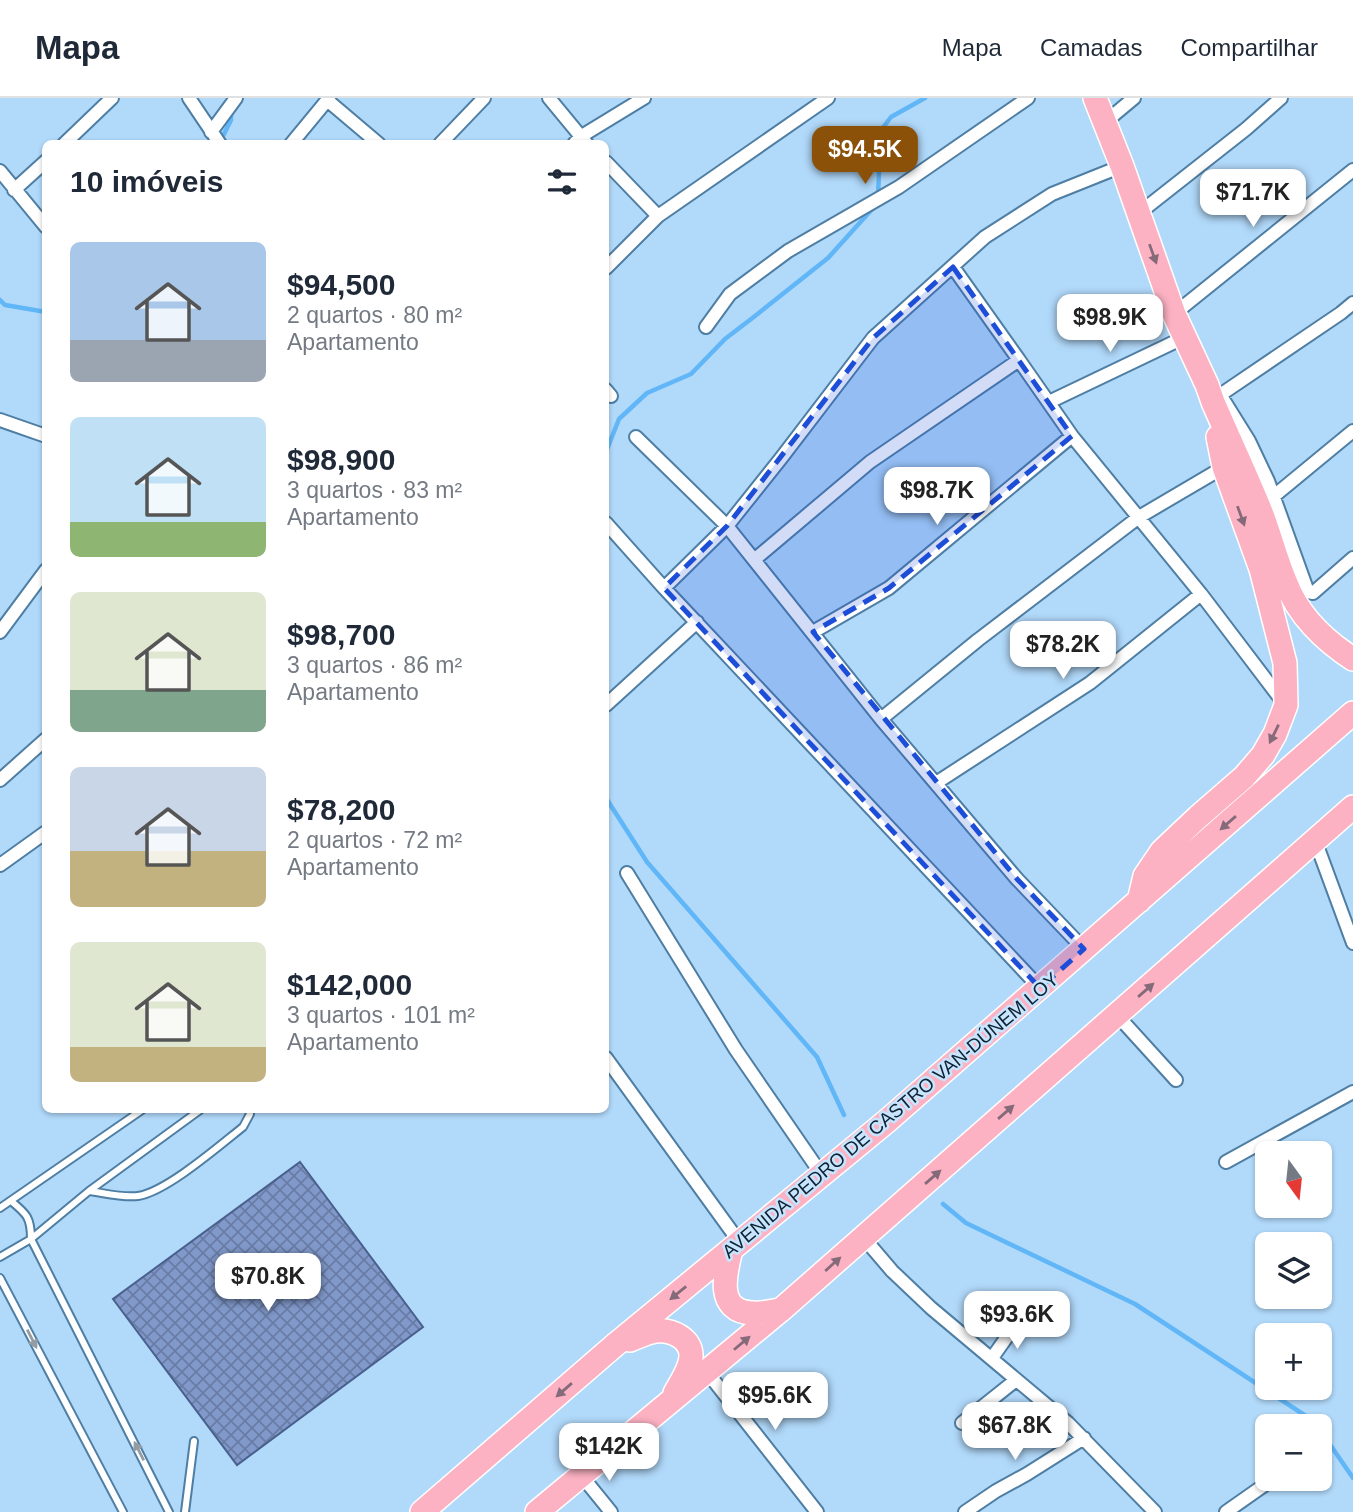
<!DOCTYPE html>
<html lang="pt">
<meta charset="utf-8">
<style>
body{margin:0;font-family:Arial,sans-serif;background:#f2f2f3;color:#1f2937;height:100vh;display:flex;flex-direction:column;font-size:26px;white-space:nowrap}
*{box-sizing:border-box;margin:0}
p{font-size:23px;color:#747a83}
.icon{flex:none;width:38px;height:38px;fill:none;stroke:currentColor;stroke-width:2;stroke-linecap:round;stroke-linejoin:round}
.map{position:relative;flex:1;overflow:hidden}
.drawer{position:absolute;left:42px;top:42px;width:567px;height:973px;display:flex;flex-direction:column;background:#fff;border-radius:10px;box-shadow:0 2px 5px #0004}
.drawer>*{flex:none}
.needle{width:46px;rotate:165deg}
.tools{position:absolute;left:1255px;top:1043px;display:grid;gap:14px}
.tools a{display:grid;place-items:center;width:77px;height:77px;border-radius:10px;background:#fff;box-shadow:0 2px 5px #0004;font-size:35px}
.price{position:absolute;translate:-50% -60px;padding:0 16px;border-radius:14px;background:#fff;color:#222;font-size:23px;line-height:46px;filter:drop-shadow(0 2px 4px #0008)}
.price::after{content:'';position:absolute;left:50%;top:42px;width:21px;height:16px;margin-left:-10px;background:inherit;clip-path:polygon(0 0,100% 0,50% 100%)}
.price.active{background:#8b5109;color:#fff}
ul{padding:0;list-style:none}
li{display:flex;align-items:center;gap:21px;height:175px;padding:0 28px}
li span{display:grid;place-items:center;flex:none;width:196px;height:140px;border-radius:10px;color:#555}
li>.icon{margin-inline-start:auto}
span .icon{width:84px;height:84px;fill:#fffc;stroke-width:1}
li b{font-size:30px}
h2{display:flex;justify-content:space-between;align-items:center;height:84px;padding:0 28px;font-size:30px}
header{display:flex;align-items:center;gap:42px;box-sizing:border-box;height:98px;padding:0 35px;background:#fff;border-bottom:2px solid #e0e1e3}
header strong{font-size:33px}
nav{display:flex;gap:38px;margin-inline-start:auto;font-size:24px}
.map>svg:first-child{display:block}
.lines{fill:none;stroke-linecap:round;stroke-linejoin:round}
.stream{stroke:#61b6f7;stroke-width:4.5}
.building{fill:url(#building-cross-hatch);stroke:#49608d;stroke-width:2}
.lane-casing{stroke:#4e7ea3;stroke-width:10}
.street-casing{stroke:#4e7ea3;stroke-width:16}
.highway-casing{stroke:#fff;stroke-width:26}
.lane{stroke:#fff;stroke-width:6}
.street{stroke:#fff;stroke-width:12}
.highway{stroke:#fcb2c3;stroke-width:23}
.oneway{fill:#856a7a}
.oneway2{fill:#939ca2}
.marked{fill:#1d4ed8;fill-opacity:0.2;stroke:#1d4ed8;stroke-width:5;stroke-dasharray:14 9;stroke-linejoin:round}
.labels{text-anchor:middle;stroke-width:5;stroke-linejoin:round;paint-order:stroke}
.street-label{font-size:19px;fill:#0e2231;stroke:#c7e5fe}
</style>
<header>
<strong>Mapa</strong>
<nav><a>Mapa</a><a>Camadas</a><a>Compartilhar</a></nav>
</header>
<div class="map">
<svg width="1353" height="1414" viewBox="0 0 1353 1414">
<defs>
<pattern id="building-cross-hatch" width="8" height="8" patternUnits="userSpaceOnUse" patternTransform="scale(1.75)"><rect width="8" height="8" fill="#8199ca"/><path d="M0 0l8 8M0 8l8-8" fill="none" stroke="#687ca5"/></pattern>
</defs>
<rect width="100%" height="100%" fill="#b1d9fa"/>
<g class="lines">
<path class="stream" d="M221,42L231,22V11
M878,98L879,75L872,44L891,19L925,0
M0,202L5,207L46,214
M606,354L619,321L647,295L691,276L725,241L755,218L828,160L874,109
M606,700L647,764L817,959L844,1017
M943,1106L966,1125L1135,1206L1312,1322L1317,1328
M1320,1332L1353,1380"/>
</g>
<path class="building" d="M300,1064L423,1229L237,1367L113,1201Z"/>
<g class="lines">
<defs>
<path id="lane" d="M89,1093C104,1095 123,1100 138,1098C166,1094 219,1048 243,1029L250,1016L249,1012
M11,1103C27,1116 31,1120 31,1141L169,1414
M0,1110L142,1012
M0,1159L31,1141L89,1093L200,1012
M0,1180L123,1414
M185,1414L194,1343"/>
<path id="street" d="M189,0L220,46
M549,0L587,46
M327,2L379,46
M1104,25L1134,0
M211,34L236,0
M64,46L112,0
M291,46L329,0
M440,46L484,0
M574,46L580,39L644,0
M606,64L658,118
M0,73L46,129
M14,92L46,63
M1138,116L1246,31L1281,0
M953,169L1019,262
M606,170L658,118L828,0
M1174,216L1353,72
M706,229L730,196L788,153L899,89L1028,0
M606,292L611,298
M1220,297L1341,215L1353,205
M1221,298L1249,343L1268,383L1308,494L1313,495L1353,460
M1049,304L1185,239
M0,322L46,338
M636,339L727,428L881,621L1017,781L1084,851
M1274,398L1353,333
M606,425L664,490L1040,890
M754,462L870,364L1019,262L1072,338L1201,496L1283,604
M664,490L727,428L782,359L873,240L985,139L1052,96L1122,68
M0,534L46,472
M813,534L889,490L1072,338
M606,607L697,524
M881,621L978,542L1139,419L1224,369
M0,682L46,641
M936,685L1090,585L1201,496
M1315,742L1353,845
M0,767L46,734
M627,775L736,952L822,1077
M1117,917L1176,982
M606,960L740,1145
M1226,1064L1353,994
M863,1139L892,1173L931,1210L1068,1325L1155,1414
M992,1260L1016,1226
M707,1274L817,1414
M962,1325L1016,1282
M581,1377L611,1414
M965,1414L996,1393L1027,1376L1084,1340
M1226,1414L1273,1381"/>
<path id="highway" d="M1095,0L1122,68L1174,216L1207,287L1213,304C1229,341 1246,377 1261,414C1270,437 1276,462 1286,485C1298,517 1325,543 1353,561
M1139,803L1145,778L1162,753L1198,719L1244,679L1263,657L1275,636L1286,607L1285,565L1261,471L1224,369L1218,339
M731,1152C725,1175 715,1214 753,1215C762,1216 772,1213 781,1212
M630,1242C638,1239 647,1234 656,1233C672,1231 692,1241 691,1259C690,1272 681,1284 675,1295
M422,1414L615,1247L887,1023L1353,615
M537,1414L782,1211L1353,709"/>
</defs>
<use href="#lane" class="lane-casing"/>
<use href="#street" class="street-casing"/>
<use href="#highway" class="highway-casing"/>
<use href="#lane" class="lane"/>
<use href="#street" class="street"/>
<use href="#highway" class="highway"/>
</g>
<defs><path id="oneway-solid" d="M-6-.8H1V-3.2L6.5 0L1 3.2V.8H-6Z" transform="scale(1.75)"/></defs>
<g class="oneway">
<use href="#oneway-solid" transform="translate(1153 156) rotate(70)"/>
<use href="#oneway-solid" transform="translate(1241 418) rotate(70)"/>
<use href="#oneway-solid" transform="translate(1274 636) rotate(116)"/>
<use href="#oneway-solid" transform="translate(1228 725) rotate(139)"/>
<use href="#oneway-solid" transform="translate(1146 892) rotate(-41)"/>
<use href="#oneway-solid" transform="translate(1006 1014) rotate(-41)"/>
<use href="#oneway-solid" transform="translate(933 1079) rotate(-41)"/>
<use href="#oneway-solid" transform="translate(833 1166) rotate(-42)"/>
<use href="#oneway-solid" transform="translate(678 1195) rotate(141)"/>
<use href="#oneway-solid" transform="translate(742 1245) rotate(-40)"/>
<use href="#oneway-solid" transform="translate(564 1292) rotate(139)"/>
</g>
<g class="oneway2">
<use href="#oneway-solid" transform="translate(32 1241) rotate(63)"/>
<use href="#oneway-solid" transform="translate(139 1353) rotate(-117)"/>
</g>
<path class="marked" d="M953,169L1072,338L889,490L813,534L1017,781L1084,851L1040,890L664,490L727,428L873,240Z"/>
<g class="labels">
<g class="street-label">
<text transform="translate(890 1017) rotate(-40)" y="7">AVENIDA PEDRO DE CASTRO VAN-DÚNEM LOY</text>
</g>
</g>
</svg>
<div class="tools">
<a><svg class="needle" viewBox="-14 -14 28 28"><path d="M0-13l5 13h-10z" fill="#e53935"/><path d="M0 13l5-13h-10z" fill="#747a83"/></svg></a>
<a><svg class="icon" aria-label="layers" viewBox="0 0 24 24"><path d="M12 4l9 5-9 5-9-5zM3 14l9 5 9-5"/></svg></a>
<a>+</a>
<a>−</a>
</div>
<b class="price active" style="left:865px;top:88px">$94.5K</b>
<b class="price" style="left:1253px;top:131px">$71.7K</b>
<b class="price" style="left:1110px;top:256px">$98.9K</b>
<b class="price" style="left:937px;top:429px">$98.7K</b>
<b class="price" style="left:1063px;top:583px">$78.2K</b>
<b class="price" style="left:268px;top:1215px">$70.8K</b>
<b class="price" style="left:1017px;top:1253px">$93.6K</b>
<b class="price" style="left:775px;top:1334px">$95.6K</b>
<b class="price" style="left:1015px;top:1364px">$67.8K</b>
<b class="price" style="left:609px;top:1385px">$142K</b>
<section class="drawer">
<h2>10 imóveis<svg class="icon" aria-label="filters" viewBox="0 0 24 24"><path d="M4 7h16M4 17h16"/><circle cx="9" cy="7" r="2"/><circle cx="15" cy="17" r="2"/></svg></h2>
<ul>
<li><span style="background:linear-gradient(#a9c7e8 70%,#9aa5b1 0)"><svg class="icon" aria-label="home" viewBox="0 0 24 24"><path d="M3 11l9-7 9 7M6 9v11h12V9"/></svg></span><div><b>$94,500</b><p>2 quartos · 80 m²</p><p>Apartamento</p></div></li>
<li><span style="background:linear-gradient(#bfe0f5 75%,#8fb573 0)"><svg class="icon" aria-label="home" viewBox="0 0 24 24"><path d="M3 11l9-7 9 7M6 9v11h12V9"/></svg></span><div><b>$98,900</b><p>3 quartos · 83 m²</p><p>Apartamento</p></div></li>
<li><span style="background:linear-gradient(#dfe7d0 70%,#7fa58c 0)"><svg class="icon" aria-label="home" viewBox="0 0 24 24"><path d="M3 11l9-7 9 7M6 9v11h12V9"/></svg></span><div><b>$98,700</b><p>3 quartos · 86 m²</p><p>Apartamento</p></div></li>
<li><span style="background:linear-gradient(#c9d6e8 60%,#c2b280 0)"><svg class="icon" aria-label="home" viewBox="0 0 24 24"><path d="M3 11l9-7 9 7M6 9v11h12V9"/></svg></span><div><b>$78,200</b><p>2 quartos · 72 m²</p><p>Apartamento</p></div></li>
<li><span style="background:linear-gradient(#dfe7d0 75%,#c2b280 0)"><svg class="icon" aria-label="home" viewBox="0 0 24 24"><path d="M3 11l9-7 9 7M6 9v11h12V9"/></svg></span><div><b>$142,000</b><p>3 quartos · 101 m²</p><p>Apartamento</p></div></li>
</ul>
</section>
</div>
